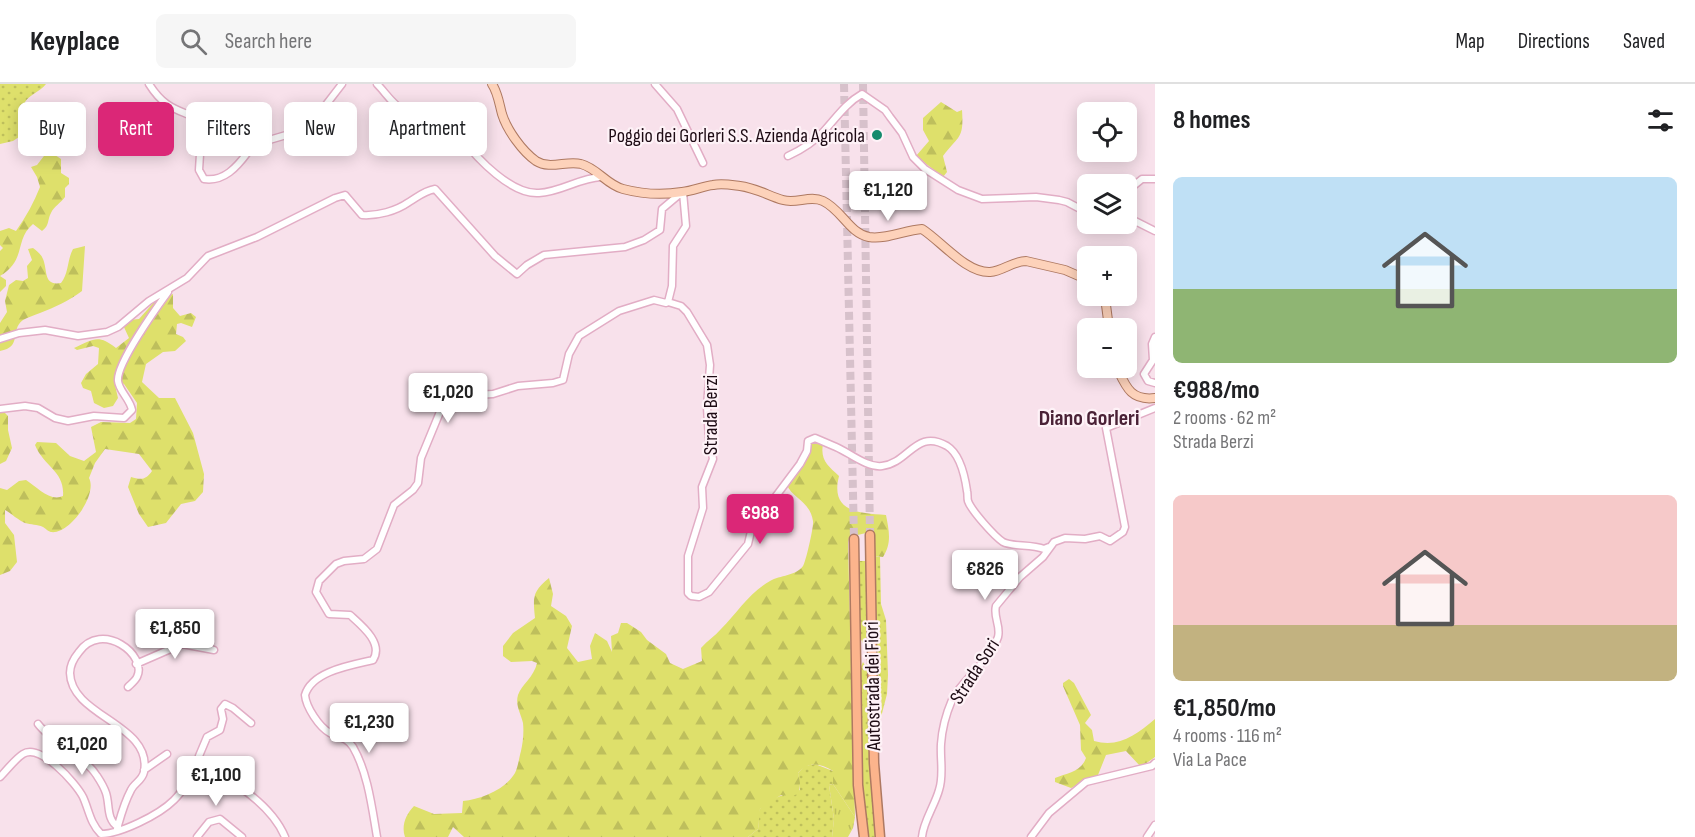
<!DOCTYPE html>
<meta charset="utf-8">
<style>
body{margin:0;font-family:"Sofia Sans Condensed",sans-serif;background:#f6f6f6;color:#202124;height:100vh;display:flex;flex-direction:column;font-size:22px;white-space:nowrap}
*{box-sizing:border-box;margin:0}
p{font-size:20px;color:#757577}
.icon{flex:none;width:33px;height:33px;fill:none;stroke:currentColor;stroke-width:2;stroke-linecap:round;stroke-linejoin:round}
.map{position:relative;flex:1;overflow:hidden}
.details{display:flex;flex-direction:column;background:#fff;width:540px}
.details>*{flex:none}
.top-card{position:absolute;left:18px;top:18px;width:570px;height:54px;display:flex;gap:12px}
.buttons{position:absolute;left:1077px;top:18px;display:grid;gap:12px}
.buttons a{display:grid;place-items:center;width:60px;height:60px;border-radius:9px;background:#fff;box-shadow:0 3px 15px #0003;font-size:30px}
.price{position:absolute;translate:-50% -51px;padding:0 14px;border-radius:6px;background:#fff;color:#222;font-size:20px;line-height:39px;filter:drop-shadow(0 2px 3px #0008)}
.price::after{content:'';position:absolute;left:50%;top:36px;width:18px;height:14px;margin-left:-9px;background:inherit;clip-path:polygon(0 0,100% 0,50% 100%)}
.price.current{background:#db2777;color:#fff}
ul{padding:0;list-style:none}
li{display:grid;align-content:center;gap:12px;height:318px;padding:0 18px}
li span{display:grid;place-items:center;height:186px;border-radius:9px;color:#555}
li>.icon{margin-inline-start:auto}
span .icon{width:108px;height:108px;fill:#fffc;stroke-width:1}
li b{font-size:26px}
h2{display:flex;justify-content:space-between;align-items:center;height:72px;padding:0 18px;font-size:26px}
.chip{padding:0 21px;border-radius:9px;background:#fff;box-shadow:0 3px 15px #0003;font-size:21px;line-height:54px}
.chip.current{background:#db2777;color:#fff}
header{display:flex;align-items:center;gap:36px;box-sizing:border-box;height:84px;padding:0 30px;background:#fff;border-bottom:2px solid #e0e0e0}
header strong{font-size:28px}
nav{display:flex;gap:33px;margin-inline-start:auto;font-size:21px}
.search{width:420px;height:54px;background:#f6f6f6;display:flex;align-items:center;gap:15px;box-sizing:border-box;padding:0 21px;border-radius:9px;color:#757577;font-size:22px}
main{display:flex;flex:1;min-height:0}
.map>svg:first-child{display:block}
.grass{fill:url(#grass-dots)}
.forest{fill:url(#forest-firs)}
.park{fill:url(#park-tufts)}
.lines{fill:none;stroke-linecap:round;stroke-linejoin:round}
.highway-tunnel{stroke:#d7c1cb;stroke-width:8;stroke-dasharray:8 4;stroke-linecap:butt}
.minor-casing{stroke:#e2adc5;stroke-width:9}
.major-casing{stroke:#ae7962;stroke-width:10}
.highway-casing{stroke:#ae7962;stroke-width:11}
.minor{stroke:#fff;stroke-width:6}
.major{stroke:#fdd2ba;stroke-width:8}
.highway{stroke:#fcb48c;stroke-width:8}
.poi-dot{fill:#158b6d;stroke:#fef2f7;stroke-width:2}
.labels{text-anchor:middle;stroke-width:4.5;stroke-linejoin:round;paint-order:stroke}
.poi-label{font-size:20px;fill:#1d0b14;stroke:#fef2f7;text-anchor:end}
.street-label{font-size:20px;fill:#1d0b14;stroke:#fef2f7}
.quarter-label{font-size:22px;font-weight:bold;fill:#4a2136;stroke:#fef2f7}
</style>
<header>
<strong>Keyplace</strong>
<div class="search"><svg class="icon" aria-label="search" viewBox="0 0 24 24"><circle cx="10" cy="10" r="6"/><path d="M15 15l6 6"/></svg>Search here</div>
<nav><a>Map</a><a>Directions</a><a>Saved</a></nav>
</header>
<main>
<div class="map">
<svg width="1155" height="753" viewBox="0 0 1155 753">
<defs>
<pattern id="grass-dots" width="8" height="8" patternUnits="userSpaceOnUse" patternTransform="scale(1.5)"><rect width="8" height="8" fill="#dee06b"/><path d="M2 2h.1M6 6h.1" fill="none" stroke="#bebf5c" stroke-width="1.8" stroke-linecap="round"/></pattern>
<pattern id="forest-firs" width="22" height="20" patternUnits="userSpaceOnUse" patternTransform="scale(1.5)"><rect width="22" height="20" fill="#dee06b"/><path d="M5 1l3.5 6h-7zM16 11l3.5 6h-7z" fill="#bebf5c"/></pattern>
<pattern id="park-tufts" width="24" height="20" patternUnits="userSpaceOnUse" patternTransform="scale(1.5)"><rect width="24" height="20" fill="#dee06b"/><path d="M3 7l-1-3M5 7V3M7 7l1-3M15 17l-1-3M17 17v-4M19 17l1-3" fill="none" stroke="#bebf5c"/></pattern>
</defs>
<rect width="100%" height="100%" fill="#f8e1eb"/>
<path class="grass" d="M0,0H46C40,8 30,10 25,18L19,53L13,57L0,60Z
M875,472L880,473L881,520L886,536L888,591L887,610L878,645C878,638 881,633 881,626C883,614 879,603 877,593C874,577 879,560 874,544Z
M856,477H867L868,550L863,559L858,550Z
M863,578L868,587L871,692L877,753H867L862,713L859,587Z
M815,680L833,687V700L829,701L834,735L832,753H748L758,745C759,739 757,731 760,725C766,715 789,709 800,706L798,689L805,682Z"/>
<path class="forest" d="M941,18L957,28L962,26C964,55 959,51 943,72L947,88L943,93L916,72L929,57L923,46V34Z
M54,59H57L55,71L61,75V89L69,94V100L65,104V113C61,119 54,122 51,129C47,136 50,141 42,147L33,140C14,156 27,176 0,192L6,196V202L0,208V167L3,164L0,161V147L9,144L16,147C26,133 34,118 40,103L37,93L31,83L37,81Z
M85,162L82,207C69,217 55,223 40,229C35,231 28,233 23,236C9,247 23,263 0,267V239L7,228L5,217L9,201L16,196L23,197L28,194L27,182L32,176L28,165L33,164C37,167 41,170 43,175C48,187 43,202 61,199C69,189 67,176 73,165Z
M173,210V224L180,232L191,229L196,233L192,243L181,239L177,240L176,250L183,253L186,257L175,267L163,268L146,280L142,298L159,314H175L193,349L204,390L203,408L195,417L181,420L166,439L148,443L139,430L128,403L131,393C141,396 146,396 152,387L139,370L105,365L95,379L89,394C98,411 69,451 51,448C49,448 45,444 43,443C37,440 31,441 25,439C18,436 12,430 5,426V439L14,451L17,478L10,487L0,491V404L7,406L19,397L26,396C37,403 50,418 63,412C65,387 44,383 35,361L37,358L56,359L70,372L84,377L96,368L91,343L101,338L130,339L136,335L137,319L124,300L116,296L114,297L118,314L113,322L104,324L94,319L91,307L83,304L81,299L86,290L98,280L99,264L93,262L77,266L74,264C94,255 98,250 116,264L129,254L123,241L129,236L139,235L155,217Z
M4,328L8,332V346L12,364L6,377L0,380V329Z
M812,358L823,360C820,376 828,382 839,392C830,428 858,429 886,431C889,447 892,459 883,473L875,472L874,449H866L849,453L848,459L855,733L833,700V687C820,679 809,677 798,689L800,699L799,709L793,712L781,711L760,725L758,745L748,753H464L453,743L448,753H405C401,742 406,730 414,722L434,730L462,729L463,717C481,715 505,706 515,689C518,683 519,674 521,667C523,658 524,648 523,639C521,630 515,621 518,611C522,600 534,593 537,579L532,577L511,578L503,572V562L513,549L535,534C533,513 532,508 549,494L553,510L551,522L566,532L572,542L567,564L578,578L592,575L590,562L595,549L607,557L612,568L611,552L618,549L621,539H627L641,548L647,556L666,570L670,579L683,585L702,577L701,564C707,557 715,552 721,545C738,528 749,509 770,497C780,491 796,492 803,482C806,477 814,442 813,437C810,417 792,414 787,401L808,369Z
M1069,595L1074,599L1091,631L1085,639L1092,646L1094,657C1119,664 1136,651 1155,635V673L1141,683L1126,667L1106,671L1098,691L1071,704L1055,698V694C1067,689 1081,688 1086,674L1081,666L1080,641L1063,602V599Z"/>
<path class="park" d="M833,700L855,733L853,744L848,753H832L834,735L829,701Z"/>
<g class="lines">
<path class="highway-tunnel" d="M844,0L854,455
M863,0L870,451"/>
<defs>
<path id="minor" d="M149,0C169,32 186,24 211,43L200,70L199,86L204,95C224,98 237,83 248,68L243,52L246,49H249L259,59L293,49L306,37L315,35L342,0
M377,0C386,9 392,20 403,26C418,33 439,28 452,39C456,43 459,50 462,54C477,75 512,111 539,109C561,108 579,94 601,93
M655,0L677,25L703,79
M788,72C801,66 814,58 824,47C836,34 846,19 862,10L885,26L890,33L902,49L913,73L925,85L958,106L982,115L1036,113L1059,116L1067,118L1088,129
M1126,108L1142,95H1155
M1126,136L1135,137L1155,147
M668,218L681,222L687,228L707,261L710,281L707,323L709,355L713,375L702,403L703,424L688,472V509L691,512L699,513L709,508L748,460L752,443L757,432L773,416L800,380L807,367L808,357L815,354C822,357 829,360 836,363C850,369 867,384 882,382C909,379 916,344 947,362C960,370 965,393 967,407C968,410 967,414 968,417C971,426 994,452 1003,458C1012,463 1031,460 1044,465L1049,463
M1155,253L1152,260L1153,276L1144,290L1148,297L1155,299
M0,255L19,249L45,246L78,252L107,248L118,243L149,217L187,194L208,172L257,153L335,114L345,111L362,131C378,132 396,127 409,118C419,112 424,107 435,105L495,172L517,190L527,181L544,171L625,163L644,156L660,146L662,125L681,109
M0,325L25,322L38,324L55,334L68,337L94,332L124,334L132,326C130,315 119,307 118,297C116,280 157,223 168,208
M136,580L182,560L214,566
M38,640C54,661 84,671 97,692C101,698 104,703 106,709C110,721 106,735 118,743
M144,686L167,670
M196,692L199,672L207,653L220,646L223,635L221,625L225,620L233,624L251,639
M0,693C7,686 15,675 23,670C40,659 76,699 83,713C89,726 90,739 101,750C120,750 159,731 174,716C186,704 194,685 214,687C241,702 273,724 285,753
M117,745C121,731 124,719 131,706C134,699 142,697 144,688C153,640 71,633 70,589C70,582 74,574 79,568C102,536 148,571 137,593C135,597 131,600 128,603
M197,753L209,738L220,735L242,753
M377,753C372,724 368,689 353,663C346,653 340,654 330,649C319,643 306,623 305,611C312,587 352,581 373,576C384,559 361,541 350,531L329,530L316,508L319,497L336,480L344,477L364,475L377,465L394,421L413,406L418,399L421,374L442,323L447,317L457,312L493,310L518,302L553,299L563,296L569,270L579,252L619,227L654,216L666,219L668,218L672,202L673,162L686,142L683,108
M922,753C923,738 935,721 939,706C944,691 940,676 941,660C942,645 946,630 952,616C962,595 989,579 998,553C1001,542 993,533 996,522L1020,493L1043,473L1054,458L1065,454L1085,455L1100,452L1110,457L1123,448L1125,443L1106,344L1155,324
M1031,753L1049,729L1086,698L1152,682L1155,679
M1147,753L1155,741"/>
<path id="major" d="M492,0C498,9 499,19 502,30C507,46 522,67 536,77C550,86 567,76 581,80C597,84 607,101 623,105C642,110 664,111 682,108C693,107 703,102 713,101C722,99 732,101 740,102C756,104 769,112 783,116C796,120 810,111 823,117C842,126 849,149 869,153C886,156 905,146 922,145C941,157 966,189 990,188C1003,187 1013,177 1026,177L1065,186L1088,196
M1102,212L1106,221L1109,244
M1117,284C1126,303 1131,317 1155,314"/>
<path id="highway" d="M870,451L874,679L880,753
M854,455L858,701L864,753"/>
</defs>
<use href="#minor" class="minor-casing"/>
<use href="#major" class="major-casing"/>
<use href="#highway" class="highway-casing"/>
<use href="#minor" class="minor"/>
<use href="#major" class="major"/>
<use href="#highway" class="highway"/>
</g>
<circle class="poi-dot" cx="877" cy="51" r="6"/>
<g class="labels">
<g class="poi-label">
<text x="865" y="58">Poggio dei Gorleri S.S. Azienda Agricola</text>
</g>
<g class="street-label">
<text transform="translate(710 331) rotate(-90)" y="7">Strada Berzi</text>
<text transform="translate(974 587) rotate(-57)" y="7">Strada Sori</text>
<text transform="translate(872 602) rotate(-91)" y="7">Autostrada dei Fiori</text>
</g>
<g class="quarter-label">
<text x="1089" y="341">Diano Gorleri</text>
</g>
</g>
</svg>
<div class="buttons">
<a><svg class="icon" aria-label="locate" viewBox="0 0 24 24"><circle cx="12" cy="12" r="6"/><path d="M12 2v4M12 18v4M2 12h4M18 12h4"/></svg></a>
<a><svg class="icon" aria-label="layers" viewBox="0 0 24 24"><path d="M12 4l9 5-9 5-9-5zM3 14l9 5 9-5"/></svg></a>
<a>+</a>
<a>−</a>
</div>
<b class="price" style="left:888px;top:138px">€1,120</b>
<b class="price" style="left:448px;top:340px">€1,020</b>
<b class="price current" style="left:760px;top:461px">€988</b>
<b class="price" style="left:985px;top:517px">€826</b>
<b class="price" style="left:175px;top:576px">€1,850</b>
<b class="price" style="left:369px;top:670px">€1,230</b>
<b class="price" style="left:82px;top:692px">€1,020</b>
<b class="price" style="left:216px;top:723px">€1,100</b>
<div class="top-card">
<a class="chip">Buy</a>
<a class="chip current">Rent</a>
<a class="chip">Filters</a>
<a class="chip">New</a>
<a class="chip">Apartment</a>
</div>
</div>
<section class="details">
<h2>8 homes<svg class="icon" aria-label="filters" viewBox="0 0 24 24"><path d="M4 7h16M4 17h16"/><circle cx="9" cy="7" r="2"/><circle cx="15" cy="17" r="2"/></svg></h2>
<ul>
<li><span style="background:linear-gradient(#bfe0f5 60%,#8fb573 0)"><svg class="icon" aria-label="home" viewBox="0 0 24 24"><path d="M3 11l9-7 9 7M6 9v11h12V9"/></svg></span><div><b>€988/mo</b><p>2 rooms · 62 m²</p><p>Strada Berzi</p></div></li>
<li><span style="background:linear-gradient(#f6c9c9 70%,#c2b280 0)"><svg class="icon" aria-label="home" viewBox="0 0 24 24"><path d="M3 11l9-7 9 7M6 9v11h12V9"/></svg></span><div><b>€1,850/mo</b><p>4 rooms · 116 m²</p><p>Via La Pace</p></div></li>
</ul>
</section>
</main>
